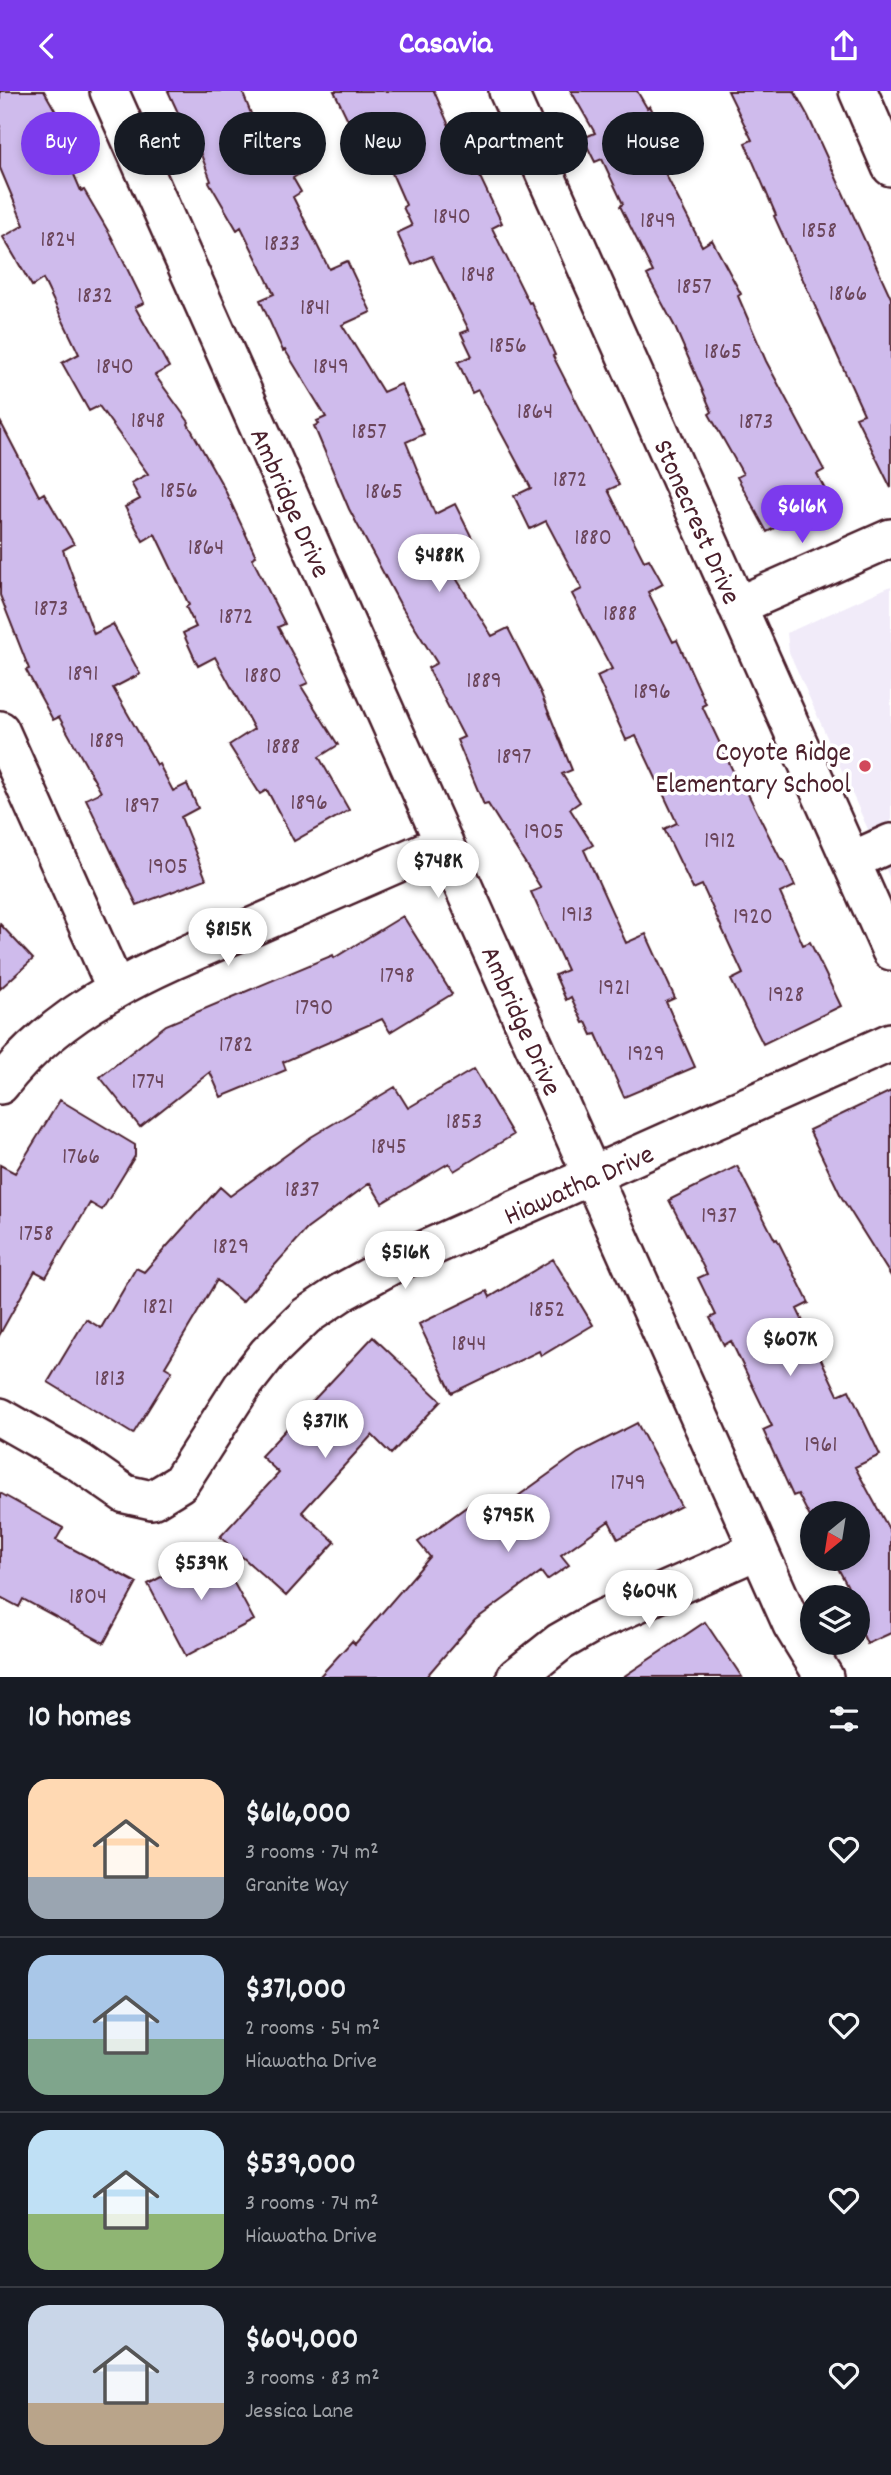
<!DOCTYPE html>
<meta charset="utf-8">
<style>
body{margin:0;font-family:Dekko,sans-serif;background:#20242c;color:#f1f3f6;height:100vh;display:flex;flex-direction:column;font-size:26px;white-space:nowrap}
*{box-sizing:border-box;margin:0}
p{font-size:23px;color:#9ea1a6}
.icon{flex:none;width:38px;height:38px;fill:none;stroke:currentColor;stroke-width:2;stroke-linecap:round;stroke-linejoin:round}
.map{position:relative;height:1586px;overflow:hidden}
.side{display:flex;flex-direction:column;background:#171b24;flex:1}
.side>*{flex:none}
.hud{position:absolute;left:21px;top:21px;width:850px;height:63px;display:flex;gap:14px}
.needle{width:46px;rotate:210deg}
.tools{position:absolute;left:800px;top:1410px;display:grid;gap:14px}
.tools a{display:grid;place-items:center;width:70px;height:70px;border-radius:50%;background:#171b24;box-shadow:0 4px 10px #0003;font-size:35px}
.price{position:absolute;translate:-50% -60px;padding:0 16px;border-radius:24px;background:#fff;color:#222;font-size:23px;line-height:46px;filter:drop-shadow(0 2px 4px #0008)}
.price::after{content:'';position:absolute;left:50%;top:42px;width:21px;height:16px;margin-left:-10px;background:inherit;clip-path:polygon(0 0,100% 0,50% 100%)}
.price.selected{background:#7c3aed;color:#fff}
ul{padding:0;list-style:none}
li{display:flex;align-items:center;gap:21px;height:175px;padding:0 28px}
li+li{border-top:2px solid #363941}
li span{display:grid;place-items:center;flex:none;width:196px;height:140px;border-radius:21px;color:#555}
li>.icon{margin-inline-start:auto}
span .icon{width:84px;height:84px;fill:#fffc;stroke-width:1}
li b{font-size:30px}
h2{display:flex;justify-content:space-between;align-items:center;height:84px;padding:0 28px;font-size:30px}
.tag{padding:0 24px;border-radius:32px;background:#171b24;box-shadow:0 4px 10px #0003;font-size:24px;line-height:63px}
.tag.selected{background:#7c3aed;color:#fff}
header{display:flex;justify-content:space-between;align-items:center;height:91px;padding:0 28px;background:#7c3aed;color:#fff;font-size:32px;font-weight:800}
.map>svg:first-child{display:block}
.built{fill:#f1ebf9}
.building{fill:#cfbbec;stroke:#4a1f2b;stroke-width:2}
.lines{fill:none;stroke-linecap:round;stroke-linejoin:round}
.minor-casing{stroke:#4a1f2b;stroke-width:42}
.minor{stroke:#fff;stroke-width:37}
.poi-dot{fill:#d1495b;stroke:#fff;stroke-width:2.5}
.labels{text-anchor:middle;stroke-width:7;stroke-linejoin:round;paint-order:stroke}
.number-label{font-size:24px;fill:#6b465b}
.street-label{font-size:28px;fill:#4a1f2b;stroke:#fff}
.poi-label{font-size:28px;fill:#4a1f2b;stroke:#fff;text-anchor:end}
</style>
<header><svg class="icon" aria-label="back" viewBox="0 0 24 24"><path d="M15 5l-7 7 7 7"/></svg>Casavia<svg class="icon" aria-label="share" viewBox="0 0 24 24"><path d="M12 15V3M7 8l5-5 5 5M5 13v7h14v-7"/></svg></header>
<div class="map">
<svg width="891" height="1586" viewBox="0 0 891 1586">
<rect width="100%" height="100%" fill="#fff"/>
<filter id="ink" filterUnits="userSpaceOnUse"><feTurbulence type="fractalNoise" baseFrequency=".0143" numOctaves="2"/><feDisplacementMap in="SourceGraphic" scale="14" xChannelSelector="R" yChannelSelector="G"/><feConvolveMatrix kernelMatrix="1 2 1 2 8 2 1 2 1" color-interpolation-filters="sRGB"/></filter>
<g filter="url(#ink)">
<path class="built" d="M891,495V790L789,561L787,542Z"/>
<path class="building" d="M0,0H44L56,21L49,25L81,100L84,99L111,145L144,212L135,216L169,276L155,284L189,331L188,333L224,397L256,465L252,467L285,533L278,536L308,592L301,595L338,654L319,666L349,719L294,750L267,699L260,703L229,654L254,638L215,566L198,575L183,542L196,536L186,516L189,514L155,443L143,450L125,416L140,408L131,392L148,383L99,315L89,320L62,272L79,263L43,188L32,195L3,146L24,134L0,77Z
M168,0H242L265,58L288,44L308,78L293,87L301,101L293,106L329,178L347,170L371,221L342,234L383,301L401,293L424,343L406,351L435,423L455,413L472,447L456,455L464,472L451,479L492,545L508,537L540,600L572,679L562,683L580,711L570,718L593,754L584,759L626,852L646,843L675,907L666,911L695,976L624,1006L596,943L592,944L586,931L583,932L571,906L566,909L555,884L567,879L531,801L541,797L488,713L484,714L457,649L464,646L428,577L437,572L400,513L349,418L314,335L319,333L317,330L326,326L285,259L283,260L260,209L274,203L241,136L237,139L209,91L211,90L191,37L186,39Z
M334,0H434L453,44L464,39L473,62L469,63L502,132L492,137L529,212L531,211L555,264L553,265L619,394L608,399L644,470L649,468L663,493L648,501L673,551L677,549L706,613L702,615L743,701L746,699L781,769H783L795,795L780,802L803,854L810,851L841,915L763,953L731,889L743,883L702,794L693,798L664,738L677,732L636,645L626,649L597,585L612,578L572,503L582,498L546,430L530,438L514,405L531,397L478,299L472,302L458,271L472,265L461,242L469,239L432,165L412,174L397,142L412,135L403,116L406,114L365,21L348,29Z
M571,0H637L647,17L650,15L676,69L662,76L702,155L712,149L741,203L738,205L766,270L824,379L817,383L830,408L767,441L737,386L743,383L709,323L712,321L674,234L647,184L653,181L620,115L623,113L602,68L595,71L583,47L595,42Z
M728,0H794L808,25L891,207V397L856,326L864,323L774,125L776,124L745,52L752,49Z
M0,330L39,405L44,402L74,453L63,459L94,543L113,533L140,583L113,597L157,674L159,673L173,700L187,693L198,717L181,726L206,788L137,814L86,708L101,701L59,626L53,629L26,579L29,578L0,504Z
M403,825L452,903L390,941L382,928L283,971L286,979L221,1006L210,981L140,1036L100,986L166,934L333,864L334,867Z
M0,833L33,868L0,898Z
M474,978L513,1044L454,1080L449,1072L382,1112L370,1092L307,1138L242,1211L217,1189L165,1276L172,1280L133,1343L48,1291L86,1228L101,1237L136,1177L144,1181L220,1096L230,1105L311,1046L395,996L408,1017Z
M891,1000V1185L842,1107L809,1039Z
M60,1009L135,1054V1065L102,1119L90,1112L46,1186L35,1180L0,1243V1074L15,1082Z
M737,1075L775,1149L777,1148L809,1212L797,1218L838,1304L849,1299L880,1364L855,1376L891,1442V1542L867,1553L858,1533V1507H854L833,1468H858V1423H812V1430L798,1403L793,1405L763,1339L772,1335L731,1250L724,1254L710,1227L716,1224L698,1187L707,1183L669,1109Z
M553,1168L593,1234L541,1265L539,1260L452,1302L419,1233L487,1200L490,1206Z
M373,1246L441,1310L391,1363L372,1344L302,1421L335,1451L286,1505L220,1446L279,1382L261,1365Z
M637,1332L681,1415L618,1448L609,1430L561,1464L569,1474L547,1489L541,1481L475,1529L426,1586H319L352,1550L355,1553L430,1466L418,1451L476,1409L489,1426L578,1362Z
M0,1402L63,1437L56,1449L137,1492L104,1552L23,1508L19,1516L0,1506Z
M215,1457L254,1529L186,1565L148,1493Z
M705,1531L742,1586H623Z"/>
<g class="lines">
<defs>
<path id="minor" d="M109,0L792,1534L824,1586
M508,0L891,860
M858,0L891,76
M737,515L891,447
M0,639L116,898
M851,770L891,752
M0,994C63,912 161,874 254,835C317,807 381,780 444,752
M0,1326L79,1371L125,1403L152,1409L180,1392L243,1294L268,1262L306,1225L342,1201L395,1172L891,951
M516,1586L560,1551L595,1531L758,1459"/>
</defs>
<use href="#minor" class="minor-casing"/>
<use href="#minor" class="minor"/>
</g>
</g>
<circle class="poi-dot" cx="865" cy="675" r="7"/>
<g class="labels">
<g class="number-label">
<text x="452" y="132">1840</text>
<text x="658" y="136">1849</text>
<text x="819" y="146">1858</text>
<text x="58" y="155">1824</text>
<text x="282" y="159">1833</text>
<text x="478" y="190">1848</text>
<text x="694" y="202">1857</text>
<text x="848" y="209">1866</text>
<text x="95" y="211">1832</text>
<text x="315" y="223">1841</text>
<text x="508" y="261">1856</text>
<text x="723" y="267">1865</text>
<text x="115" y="282">1840</text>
<text x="331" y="282">1849</text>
<text x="535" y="327">1864</text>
<text x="148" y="336">1848</text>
<text x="756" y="337">1873</text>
<text x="369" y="347">1857</text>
<text x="570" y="395">1872</text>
<text x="179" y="406">1856</text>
<text x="384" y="407">1865</text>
<text x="593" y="453">1880</text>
<text x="206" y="463">1864</text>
<text x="51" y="524">1873</text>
<text x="620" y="529">1888</text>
<text x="236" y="532">1872</text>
<text x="83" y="589">1891</text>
<text x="263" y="591">1880</text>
<text x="484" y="596">1889</text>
<text x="652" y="607">1896</text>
<text x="107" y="656">1889</text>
<text x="283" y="662">1888</text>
<text x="514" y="672">1897</text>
<text x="309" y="718">1896</text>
<text x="142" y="721">1897</text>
<text x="544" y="747">1905</text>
<text x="720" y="756">1912</text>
<text x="168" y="782">1905</text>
<text x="577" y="830">1913</text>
<text x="753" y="832">1920</text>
<text x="397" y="891">1798</text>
<text x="614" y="903">1921</text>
<text x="786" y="910">1928</text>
<text x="314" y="923">1790</text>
<text x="236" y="960">1782</text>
<text x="646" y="969">1929</text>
<text x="148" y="997">1774</text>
<text x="464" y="1037">1853</text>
<text x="389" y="1062">1845</text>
<text x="81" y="1072">1766</text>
<text x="302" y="1105">1837</text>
<text x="719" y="1131">1937</text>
<text x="36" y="1149">1758</text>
<text x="231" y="1162">1829</text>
<text x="158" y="1222">1821</text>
<text x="547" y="1225">1852</text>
<text x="469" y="1259">1844</text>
<text x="110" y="1294">1813</text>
<text x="821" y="1360">1961</text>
<text x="628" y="1398">1749</text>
<text x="88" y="1512">1804</text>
</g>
<g class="street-label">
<text transform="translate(292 411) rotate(66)" y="10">Ambridge Drive</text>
<text transform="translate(699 430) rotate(66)" y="10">Stonecrest Drive</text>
<text transform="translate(523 929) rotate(66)" y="10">Ambridge Drive</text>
<text transform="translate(578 1092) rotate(-24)" y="10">Hiawatha Drive</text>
</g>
<g class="poi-label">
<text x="851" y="669">Coyote Ridge<tspan x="851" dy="32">Elementary School</tspan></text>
</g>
</g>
</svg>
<div class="tools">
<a><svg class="needle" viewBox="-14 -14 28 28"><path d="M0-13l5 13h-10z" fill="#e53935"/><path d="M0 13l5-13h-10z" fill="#9ea1a6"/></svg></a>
<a><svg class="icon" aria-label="layers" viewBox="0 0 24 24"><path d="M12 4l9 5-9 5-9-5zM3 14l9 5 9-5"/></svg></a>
</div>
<b class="price selected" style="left:802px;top:454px">$616K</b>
<b class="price" style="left:439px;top:503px">$488K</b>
<b class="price" style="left:438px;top:809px">$748K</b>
<b class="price" style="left:228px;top:877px">$815K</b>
<b class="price" style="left:405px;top:1200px">$516K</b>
<b class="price" style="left:790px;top:1287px">$607K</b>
<b class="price" style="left:325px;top:1369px">$371K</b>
<b class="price" style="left:508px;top:1463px">$795K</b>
<b class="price" style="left:201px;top:1511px">$539K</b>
<b class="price" style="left:649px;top:1539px">$604K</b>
<div class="hud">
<a class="tag selected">Buy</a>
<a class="tag">Rent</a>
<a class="tag">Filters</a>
<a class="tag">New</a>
<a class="tag">Apartment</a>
<a class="tag">House</a>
</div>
</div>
<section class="side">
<h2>10 homes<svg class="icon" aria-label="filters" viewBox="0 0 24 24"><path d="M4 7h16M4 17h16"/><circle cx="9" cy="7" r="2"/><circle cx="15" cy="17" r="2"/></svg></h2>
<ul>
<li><span style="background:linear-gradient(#ffd9b3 70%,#9aa5b1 0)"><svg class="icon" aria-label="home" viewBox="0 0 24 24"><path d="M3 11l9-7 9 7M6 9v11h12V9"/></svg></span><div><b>$616,000</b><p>3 rooms · 74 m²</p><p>Granite Way</p></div><svg class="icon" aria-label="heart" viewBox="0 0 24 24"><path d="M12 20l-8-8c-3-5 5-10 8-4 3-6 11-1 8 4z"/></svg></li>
<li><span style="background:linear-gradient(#a9c7e8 60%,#7fa58c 0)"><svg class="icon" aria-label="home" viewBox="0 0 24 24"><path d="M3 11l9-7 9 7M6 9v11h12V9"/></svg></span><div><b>$371,000</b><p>2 rooms · 54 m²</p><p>Hiawatha Drive</p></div><svg class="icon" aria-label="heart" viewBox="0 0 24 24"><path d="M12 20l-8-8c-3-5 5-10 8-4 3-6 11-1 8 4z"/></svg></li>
<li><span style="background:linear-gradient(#bfe0f5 60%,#8fb573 0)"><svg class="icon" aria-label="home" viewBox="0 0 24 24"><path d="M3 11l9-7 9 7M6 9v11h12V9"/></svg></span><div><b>$539,000</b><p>3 rooms · 74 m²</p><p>Hiawatha Drive</p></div><svg class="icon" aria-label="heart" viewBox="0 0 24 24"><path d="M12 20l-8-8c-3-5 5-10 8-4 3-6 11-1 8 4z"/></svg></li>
<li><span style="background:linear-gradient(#c9d6e8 70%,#b9a48a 0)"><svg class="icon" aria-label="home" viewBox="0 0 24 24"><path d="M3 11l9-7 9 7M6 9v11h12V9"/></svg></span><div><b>$604,000</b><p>3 rooms · 83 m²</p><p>Jessica Lane</p></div><svg class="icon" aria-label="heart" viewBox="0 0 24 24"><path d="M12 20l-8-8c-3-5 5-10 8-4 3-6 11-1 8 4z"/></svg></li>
</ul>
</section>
